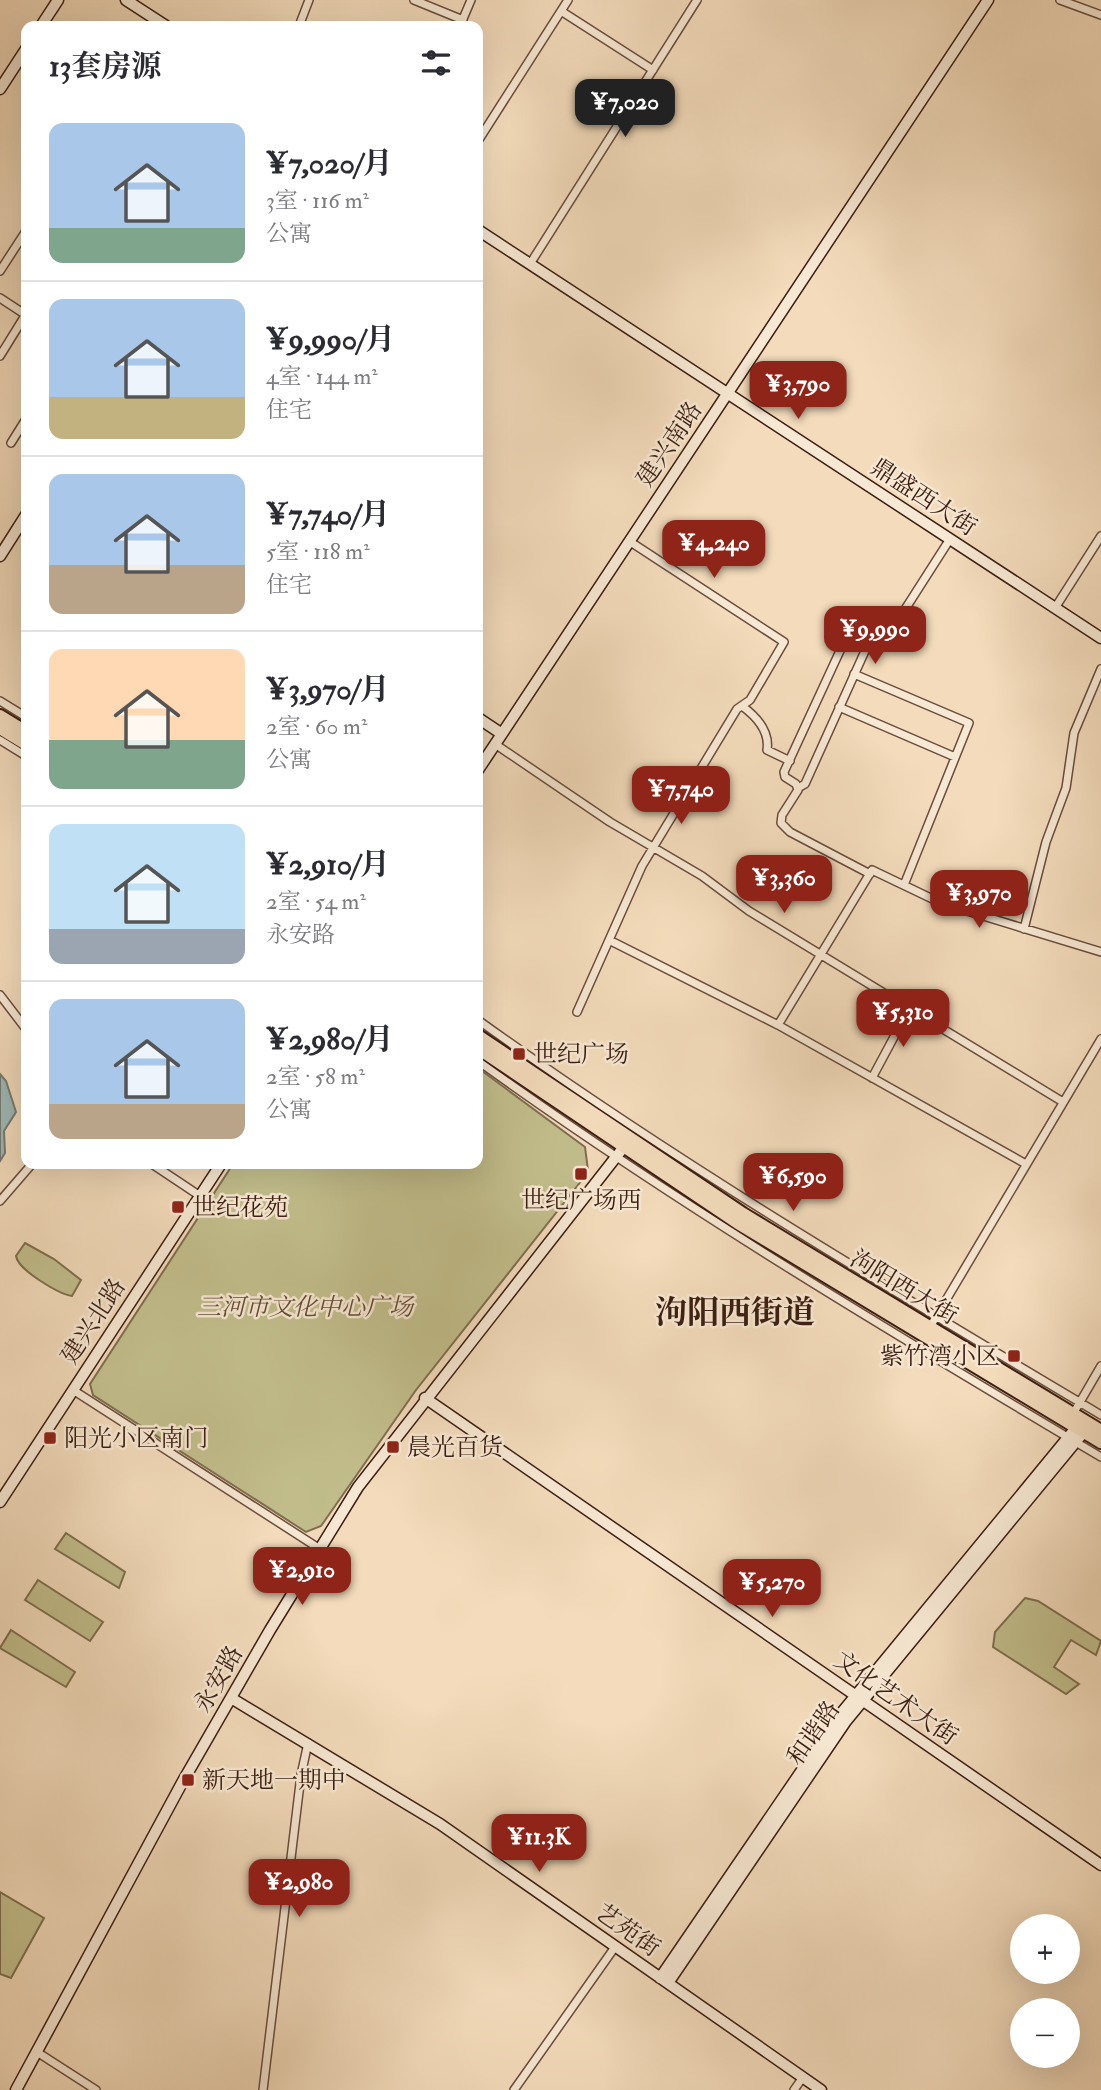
<!DOCTYPE html>
<html lang="zh">
<meta charset="utf-8">
<style>
body{margin:0;font-family:"IM FELL Double Pica","Noto Serif SC",serif;background:#f7f7f7;color:#2b2b33;height:100vh;display:flex;flex-direction:column;font-size:26px;white-space:nowrap}
*{box-sizing:border-box;margin:0}
p{font-size:23px;color:#7c7c81}
.icon{flex:none;width:38px;height:38px;fill:none;stroke:currentColor;stroke-width:2;stroke-linecap:round;stroke-linejoin:round}
.map{position:relative;flex:1;overflow:hidden}
.side{position:absolute;left:21px;top:21px;width:462px;height:1148px;display:flex;flex-direction:column;background:#fff;border-radius:14px;box-shadow:0 7px 28px #0002}
.side>*{flex:none}
.controls{position:absolute;left:1010px;top:1914px;display:grid;gap:14px}
.controls a{display:grid;place-items:center;width:70px;height:70px;border-radius:50%;background:#fff;box-shadow:0 7px 28px #0002;font-size:35px}
.price{position:absolute;translate:-50% -60px;padding:0 16px;border-radius:14px;background:#8f2418;color:#fff;font-size:23px;line-height:46px;filter:drop-shadow(0 2px 4px #0008)}
.price::after{content:'';position:absolute;left:50%;top:42px;width:21px;height:16px;margin-left:-10px;background:inherit;clip-path:polygon(0 0,100% 0,50% 100%)}
.price.current{background:#222;color:#fff}
ul{padding:0;list-style:none}
li{display:flex;align-items:center;gap:21px;height:175px;padding:0 28px}
li+li{border-top:2px solid #e1e1e2}
li span{display:grid;place-items:center;flex:none;width:196px;height:140px;border-radius:14px;color:#555}
li>.icon{margin-inline-start:auto}
span .icon{width:84px;height:84px;fill:#fffc;stroke-width:1}
li b{font-size:30px}
h2{display:flex;justify-content:space-between;align-items:center;height:84px;padding:0 28px;font-size:30px}
.map>svg:first-child{display:block}
.green{fill:#c2be8c;stroke:#7e6e4f;stroke-width:2}
.water{fill:#9db9b7;stroke:#767b75;stroke-width:2}
.lines{fill:none;stroke-linecap:round;stroke-linejoin:round}
.street-casing{stroke:#694c3c;stroke-width:10}
.secondary-casing{stroke:#3b1d12;stroke-width:13}
.highway-casing{stroke:#3b1d12;stroke-width:16}
.street{stroke:#f7e8d3;stroke-width:7}
.secondary{stroke:#f7e8d3;stroke-width:10}
.highway{stroke:#f3dbbb;stroke-width:12}
.poi-dot{fill:#8f2418;stroke:#f7e8d3;stroke-width:2.5}
.labels{text-anchor:middle;stroke-width:5;stroke-linejoin:round;paint-order:stroke}
.street-label{font-size:24px;fill:#3b1d12;stroke:#f7e8d3}
.poi-label{font-size:24px;fill:#3b1d12;stroke:#f7e8d3;text-anchor:start}
.park-label{font-size:24px;font-style:italic;fill:#644d37;stroke:#f7e8d3}
.district-label{font-size:32px;font-weight:bold;fill:#3b1d12;stroke:#f7e8d3}
</style>
<div class="map">
<svg width="1101" height="2090" viewBox="0 0 1101 2090">
<rect width="100%" height="100%" fill="#f3dbbb"/>
<filter id="stains"><feTurbulence type="fractalNoise" baseFrequency=".00286" numOctaves="4"/><feColorMatrix values="0 0 0 0 .2 0 0 0 0 .09 0 0 0 0 .02 0 0 0 .5 -.17"/></filter>
<radialGradient id="worn" r=".72"><stop offset=".6" stop-color="#630" stop-opacity="0"/><stop offset="1" stop-color="#630" stop-opacity=".3"/></radialGradient>
<path class="green" d="M478,1068L585,1147L588,1170L582,1180L416,1390L321,1526L306,1532L93,1395L90,1384L233,1164H478Z
M25,1243L54,1259L81,1280L72,1296C59,1294 18,1270 16,1256Z
M66,1533L125,1572L119,1588L55,1549Z
M38,1580L103,1622L90,1641L25,1600Z
M1025,1598L1038,1601L1101,1641L1096,1655L1071,1640L1054,1667L1079,1684L1066,1694L993,1647L995,1632Z
M11,1630L75,1672L66,1687L0,1648Z
M0,1892L44,1918L11,1978L0,1974Z"/>
<path class="water" d="M0,1074L6,1081L16,1112L4,1131L5,1153L0,1161Z"/>
<g class="lines">
<defs>
<path id="street" d="M414,0L463,20
M1060,0L1101,15
M561,11L653,70
M299,26L309,0
M460,26L471,0
M478,141L568,0
M530,264L697,0
M0,271L26,231
M0,298L26,315
M0,356L26,314
M11,443L26,419
M1055,608L1101,536
M857,614L784,772L785,777L796,784L798,790L782,815L781,823L790,832L870,874
M854,674L969,723L904,885
M0,701L26,717
M742,706C757,717 770,731 767,750L790,761
M839,707L955,757
M0,740L26,756
M495,744L610,822L702,876L749,911L1063,1102
M798,788L805,784L874,631L879,626L889,629L895,625L950,539
M1024,929L1046,842L1066,788L1074,733L1101,669
M611,941L778,1025L1026,1164
M0,995L26,1029
M577,1012L642,866L737,709L750,700L784,642L629,541
M478,1020C678,1164 890,1289 1101,1415
M778,1025L872,870L941,903L1101,952
M478,1061C678,1205 889,1331 1101,1457
M872,1078L910,1007
M152,1164L200,1196
M0,1201L32,1164
M930,1327L1101,1039
M73,1390L320,1549
M1073,1414L1101,1366
M37,2052L96,2090
M263,2090L301,1775L308,1743
M514,2090L615,1947
M794,2090L803,2077"/>
<path id="secondary" d="M126,0L166,26
M41,26L58,0
M0,89L26,49
M478,230L1101,638
M0,556L26,515
M478,718L502,734
M478,770L988,0
M425,1398L1101,1865
M0,1502L221,1164
M231,1698L440,1824L821,2090
M660,1978L839,1716L1080,1423
M668,1983L846,1721L1087,1428
M16,2090L183,1781L270,1630L358,1487L623,1148"/>
<path id="highway" d="M0,716L26,732
M0,728L26,744
M478,1036L743,1214L1101,1431
M478,1048L738,1223L1101,1442"/>
</defs>
<use href="#street" class="street-casing"/>
<use href="#secondary" class="secondary-casing"/>
<use href="#highway" class="highway-casing"/>
<use href="#street" class="street"/>
<use href="#secondary" class="secondary"/>
<use href="#highway" class="highway"/>
</g>
<g class="poi-dot">
<rect x="512" y="1047" width="14" height="14" rx="3.5"/>
<rect x="574" y="1167" width="14" height="14" rx="3.5"/>
<rect x="171" y="1200" width="14" height="14" rx="3.5"/>
<rect x="1007" y="1349" width="14" height="14" rx="3.5"/>
<rect x="43" y="1431" width="14" height="14" rx="3.5"/>
<rect x="386" y="1440" width="14" height="14" rx="3.5"/>
<rect x="181" y="1773" width="14" height="14" rx="3.5"/>
</g>
<g class="labels">
<g class="street-label">
<text transform="translate(669 444) rotate(-56)" y="8">建兴南路</text>
<text transform="translate(924 497) rotate(33)" y="8">鼎盛西大街</text>
<text transform="translate(904 1287) rotate(31)" y="8">泃阳西大街</text>
<text transform="translate(93 1321) rotate(-57)" y="8">建兴北路</text>
<text transform="translate(218 1679) rotate(-60)" y="8">永安路</text>
<text transform="translate(896 1698) rotate(35)" y="8">文化艺术大街</text>
<text transform="translate(813 1733) rotate(-55)" y="8">和谐路</text>
<text transform="translate(628 1930) rotate(35)" y="8">艺苑街</text>
</g>
<g class="poi-label">
<text x="533" y="1062">世纪广场</text>
<text x="581" y="1208" text-anchor="middle">世纪广场西</text>
<text x="192" y="1215">世纪花苑</text>
<text x="1000" y="1364" text-anchor="end">紫竹湾小区</text>
<text x="64" y="1446">阳光小区南门</text>
<text x="407" y="1455">晨光百货</text>
<text x="202" y="1788">新天地一期中</text>
</g>
<g class="park-label">
<text x="305" y="1315">三河市文化中心广场</text>
</g>
<g class="district-label">
<text x="735" y="1323">泃阳西街道</text>
</g>
</g>
<rect width="100%" height="100%" filter="url(#stains)"/>
<rect width="100%" height="100%" fill="url(#worn)"/>
</svg>
<div class="controls">
<a>+</a>
<a>−</a>
</div>
<b class="price current" style="left:625px;top:139px">¥7,020</b>
<b class="price" style="left:798px;top:421px">¥3,790</b>
<b class="price" style="left:714px;top:580px">¥4,240</b>
<b class="price" style="left:875px;top:666px">¥9,990</b>
<b class="price" style="left:681px;top:826px">¥7,740</b>
<b class="price" style="left:784px;top:915px">¥3,360</b>
<b class="price" style="left:979px;top:930px">¥3,970</b>
<b class="price" style="left:903px;top:1049px">¥5,310</b>
<b class="price" style="left:793px;top:1213px">¥6,590</b>
<b class="price" style="left:302px;top:1607px">¥2,910</b>
<b class="price" style="left:772px;top:1619px">¥5,270</b>
<b class="price" style="left:539px;top:1874px">¥11.3K</b>
<b class="price" style="left:299px;top:1919px">¥2,980</b>
<section class="side">
<h2>13套房源<svg class="icon" aria-label="filters" viewBox="0 0 24 24"><path d="M4 7h16M4 17h16"/><circle cx="9" cy="7" r="2"/><circle cx="15" cy="17" r="2"/></svg></h2>
<ul>
<li><span style="background:linear-gradient(#a9c7e8 75%,#7fa58c 0)"><svg class="icon" aria-label="home" viewBox="0 0 24 24"><path d="M3 11l9-7 9 7M6 9v11h12V9"/></svg></span><div><b>¥7,020/月</b><p>3室 · 116 m²</p><p>公寓</p></div></li>
<li><span style="background:linear-gradient(#a9c7e8 70%,#c2b280 0)"><svg class="icon" aria-label="home" viewBox="0 0 24 24"><path d="M3 11l9-7 9 7M6 9v11h12V9"/></svg></span><div><b>¥9,990/月</b><p>4室 · 144 m²</p><p>住宅</p></div></li>
<li><span style="background:linear-gradient(#a9c7e8 65%,#b9a48a 0)"><svg class="icon" aria-label="home" viewBox="0 0 24 24"><path d="M3 11l9-7 9 7M6 9v11h12V9"/></svg></span><div><b>¥7,740/月</b><p>5室 · 118 m²</p><p>住宅</p></div></li>
<li><span style="background:linear-gradient(#ffd9b3 65%,#7fa58c 0)"><svg class="icon" aria-label="home" viewBox="0 0 24 24"><path d="M3 11l9-7 9 7M6 9v11h12V9"/></svg></span><div><b>¥3,970/月</b><p>2室 · 60 m²</p><p>公寓</p></div></li>
<li><span style="background:linear-gradient(#bfe0f5 75%,#9aa5b1 0)"><svg class="icon" aria-label="home" viewBox="0 0 24 24"><path d="M3 11l9-7 9 7M6 9v11h12V9"/></svg></span><div><b>¥2,910/月</b><p>2室 · 54 m²</p><p>永安路</p></div></li>
<li><span style="background:linear-gradient(#a9c7e8 75%,#b9a48a 0)"><svg class="icon" aria-label="home" viewBox="0 0 24 24"><path d="M3 11l9-7 9 7M6 9v11h12V9"/></svg></span><div><b>¥2,980/月</b><p>2室 · 58 m²</p><p>公寓</p></div></li>
</ul>
</section>
</div>
